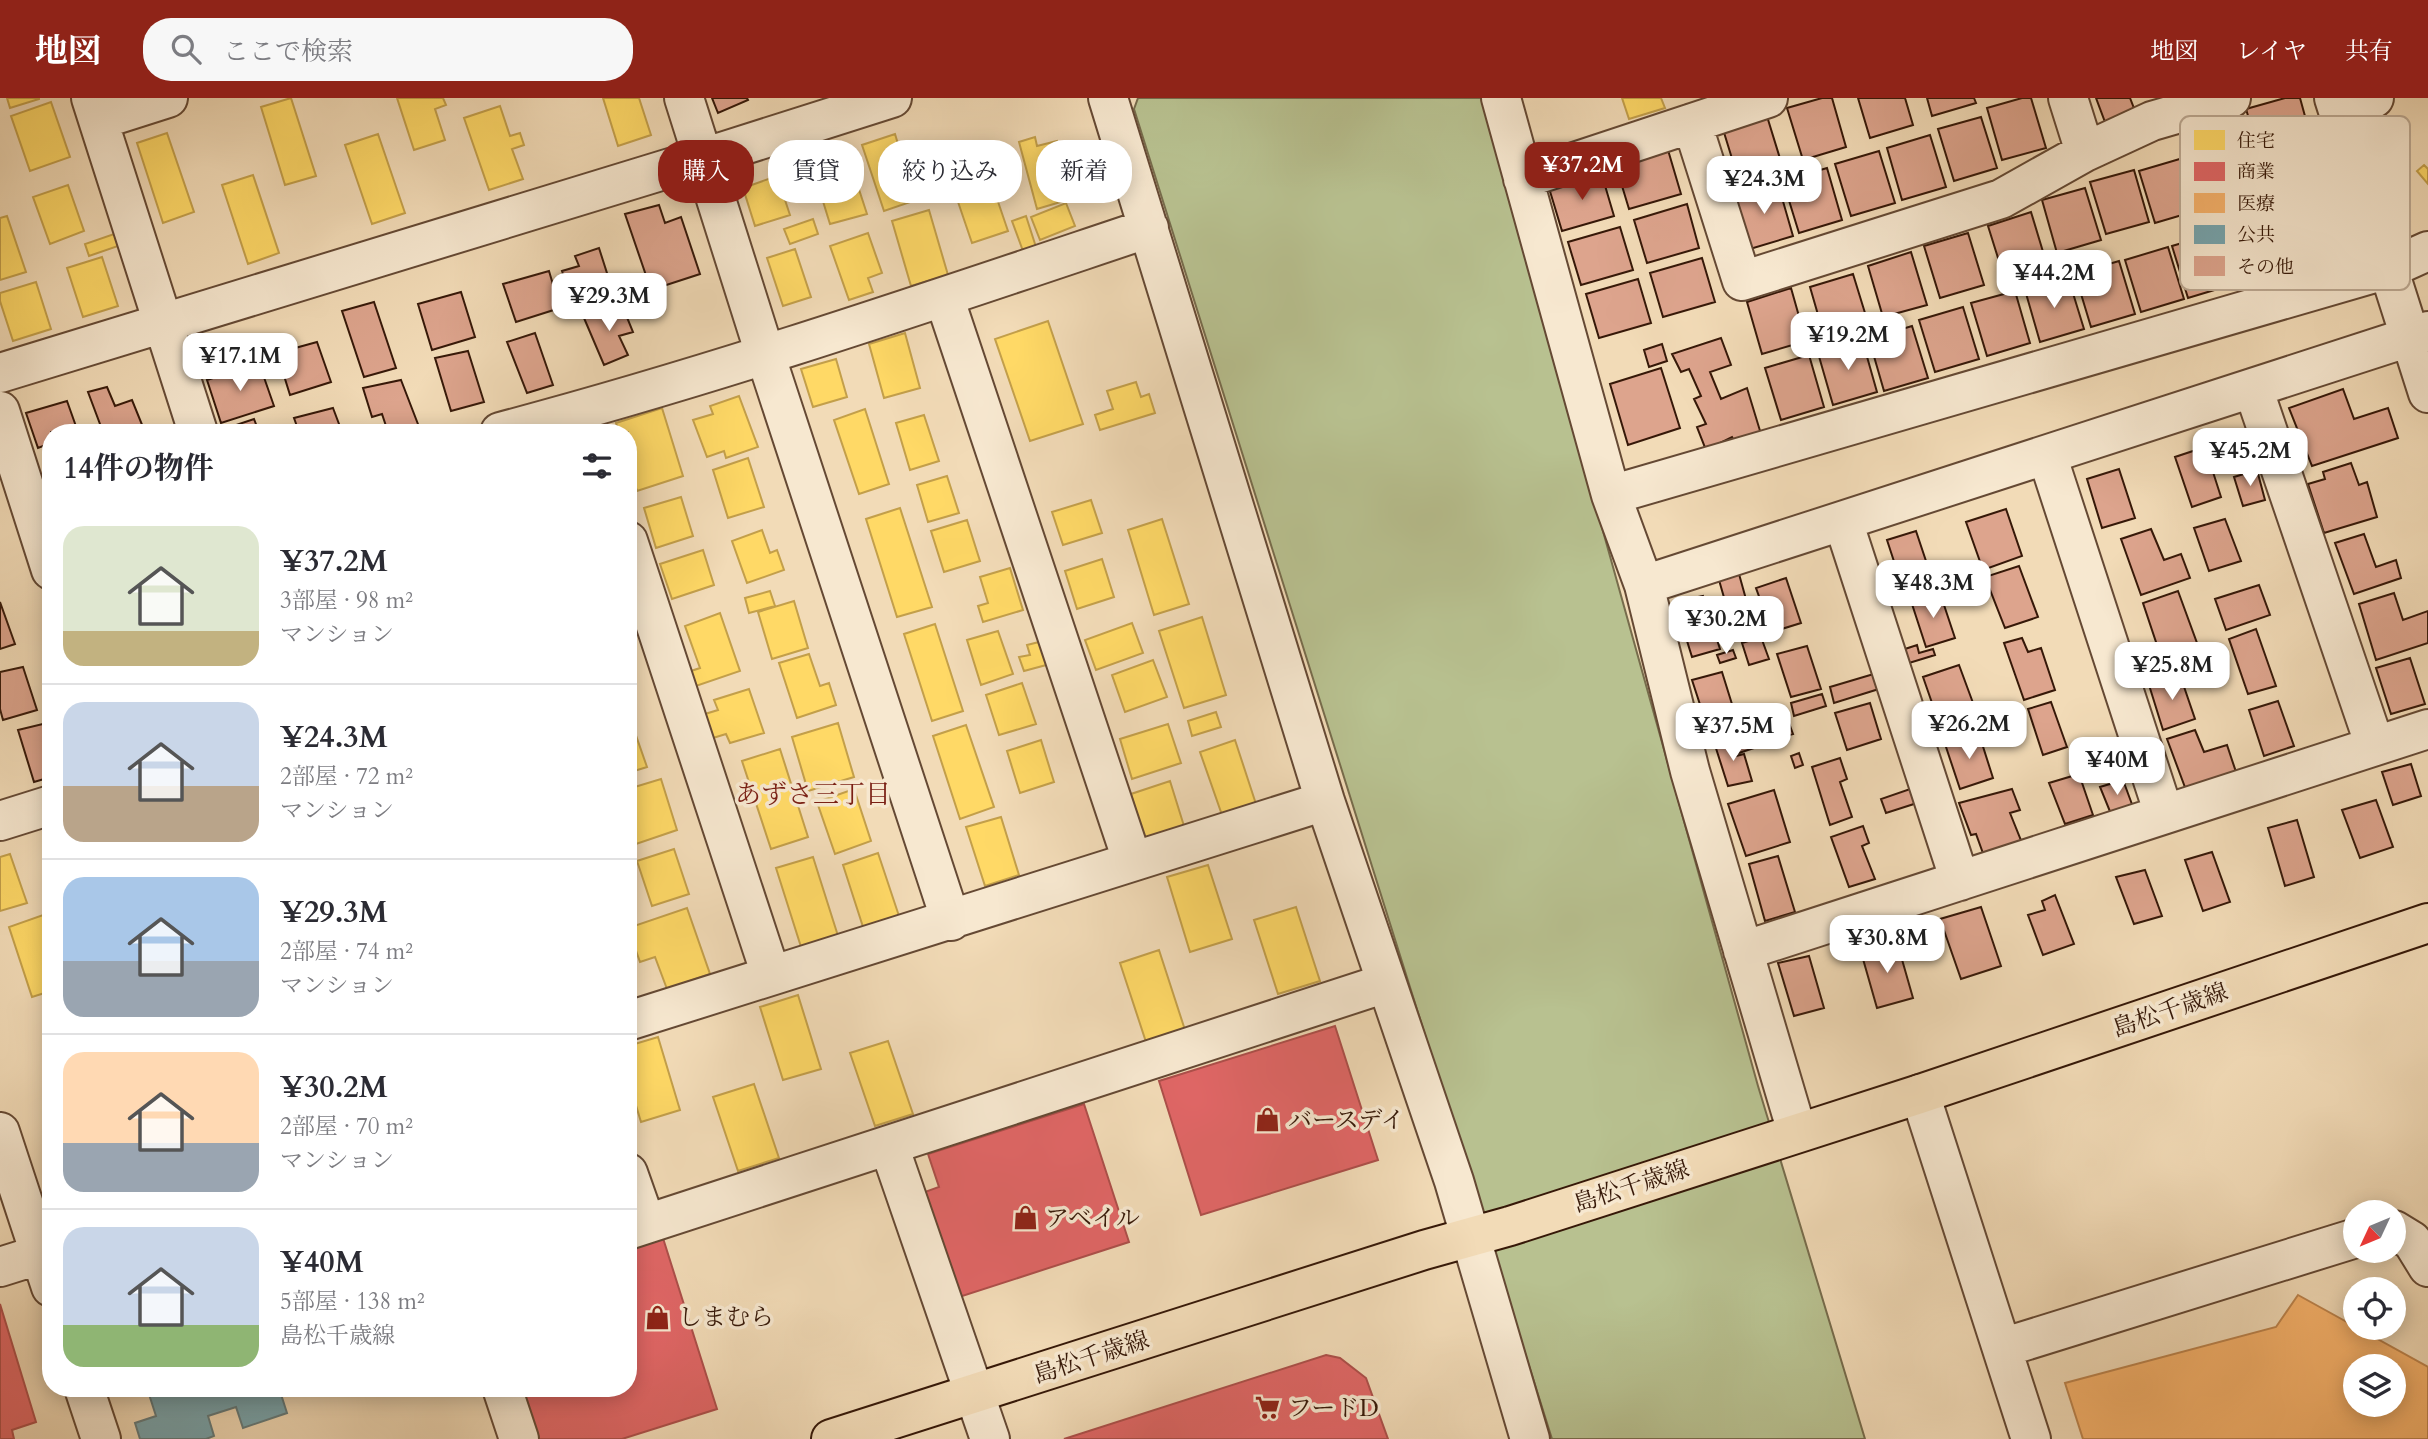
<!DOCTYPE html>
<html lang="ja">
<meta charset="utf-8">
<style>
body{margin:0;font-family:Cardo,"Noto Serif JP",serif;background:#f7f7f7;color:#2b2b33;height:100vh;display:flex;flex-direction:column;font-size:26px;white-space:nowrap}
*{box-sizing:border-box;margin:0}
p{font-size:23px;color:#7c7c81}
.icon{flex:none;width:38px;height:38px;fill:none;stroke:currentColor;stroke-width:2;stroke-linecap:round;stroke-linejoin:round}
.map{position:relative;flex:1;overflow:hidden}
.drawer{position:absolute;left:42px;top:326px;width:595px;height:973px;display:flex;flex-direction:column;background:#fff;border-radius:28px;box-shadow:0 4px 18px #0003}
.drawer>*{flex:none}
.top-card{position:absolute;left:658px;top:42px;width:665px;height:63px;display:flex;gap:14px}
.needle{width:46px;rotate:226deg}
.controls{position:absolute;left:2343px;top:1102px;display:grid;gap:14px}
.controls a{display:grid;place-items:center;width:63px;height:63px;border-radius:50%;background:#fff;box-shadow:0 4px 18px #0003;font-size:35px}
.price{position:absolute;translate:-50% -60px;padding:0 16px;border-radius:14px;background:#fff;color:#222;font-size:23px;line-height:46px;filter:drop-shadow(0 2px 4px #0008)}
.price::after{content:'';position:absolute;left:50%;top:42px;width:21px;height:16px;margin-left:-10px;background:inherit;clip-path:polygon(0 0,100% 0,50% 100%)}
.price.on{background:#8f2418;color:#fff}
ul{padding:0;list-style:none}
li{display:flex;align-items:center;gap:21px;height:175px;padding:0 21px}
li+li{border-top:2px solid #e1e1e2}
li span{display:grid;place-items:center;flex:none;width:196px;height:140px;border-radius:21px;color:#555}
li>.icon{margin-inline-start:auto}
span .icon{width:84px;height:84px;fill:#fffc;stroke-width:1}
li b{font-size:30px}
h2{display:flex;justify-content:space-between;align-items:center;height:84px;padding:0 21px;font-size:30px}
.pill{padding:0 24px;border-radius:28px;background:#fff;box-shadow:0 4px 18px #0003;font-size:24px;line-height:63px}
.pill.on{background:#8f2418;color:#fff}
header{display:flex;align-items:center;gap:42px;box-sizing:border-box;height:98px;padding:0 35px;background:#8f2418;color:#fff}
header strong{font-size:33px}
nav{display:flex;gap:38px;margin-inline-start:auto;font-size:24px}
.search{width:490px;height:63px;background:#f7f7f7;display:flex;align-items:center;gap:18px;box-sizing:border-box;padding:0 24px;border-radius:28px;color:#7c7c81;font-size:26px}
.map>svg:first-child{display:block}
.green{fill:#b8c190;stroke:#776c4c;stroke-width:2}
.homes{fill:#ffd966;stroke:#c39f4a;stroke-width:2}
.shops{fill:#e06666;stroke:#ad4f4a;stroke-width:2}
.health{fill:#f6b26b;stroke:#bc844d;stroke-width:2;fill-rule:evenodd}
.public{fill:#76a5af;stroke:#637b7d;stroke-width:2}
.building{fill:#dda48d;stroke:#361808;stroke-width:2}
.lines{fill:none;stroke-linecap:round;stroke-linejoin:round}
.minor-casing{stroke:#654934;stroke-width:42}
.major-casing{stroke:#361808;stroke-width:42}
.minor{stroke:#f7e8d0;stroke-width:38}
.major{stroke:#f2dbb7;stroke-width:38}
.labels{text-anchor:middle;stroke-width:7;stroke-linejoin:round;paint-order:stroke}
.street-label{font-size:24px;fill:#361808;stroke:#f7e8d0}
.poi-label{font-size:24px;fill:#361808;stroke:#f7e8d0;text-anchor:start}
.neighbourhood-label{font-size:26px;fill:#7a1f14;stroke:#f7e8d0}
.key{fill:#f7e8d0;stroke:#bdaa94;stroke-width:2}
.key-label{font-size:19px;fill:#361808}
</style>
<header>
<strong>地図</strong>
<div class="search"><svg class="icon" aria-label="search" viewBox="0 0 24 24"><circle cx="10" cy="10" r="6"/><path d="M15 15l6 6"/></svg>ここで検索</div>
<nav><a>地図</a><a>レイヤ</a><a>共有</a></nav>
</header>
<div class="map">
<svg width="2428" height="1341" viewBox="0 0 2428 1341">
<rect width="100%" height="100%" fill="#f2dbb7"/>
<filter id="stains"><feTurbulence type="fractalNoise" baseFrequency=".00286" numOctaves="4"/><feColorMatrix values="0 0 0 0 .2 0 0 0 0 .09 0 0 0 0 .02 0 0 0 .5 -.17"/></filter>
<radialGradient id="worn" r=".72"><stop offset=".6" stop-color="#630" stop-opacity="0"/><stop offset="1" stop-color="#630" stop-opacity=".3"/></radialGradient>
<path class="green" d="M1138,0H1482L1758,988L1865,1341H1552L1134,11Z"/>
<path class="homes" d="M7,0H39V1L10,10Z
M291,0L316,78L285,87L261,9Z
M397,0H443L446,7L435,11L445,42L414,52Z
M603,0H639L651,37L618,48Z
M1622,0H1661L1665,10L1629,21Z
M51,4L70,59L30,73L11,18Z
M500,8L510,38L520,35L524,47L512,51L523,81L489,92L464,20Z
M167,35L194,114L163,125L137,45Z
M378,36L405,115L372,126L345,47Z
M895,36L901,56L909,54L925,99L884,113L862,47Z
M1035,39L1037,48L1057,43L1074,100L1037,111L1019,44Z
M2424,67L2428,71V86L2417,73Z
M853,73L867,116L830,126L817,84Z
M253,77L279,155L248,166L222,87Z
M777,78L790,117L755,128L743,90Z
M992,86L1008,133L972,145L956,98Z
M68,87L84,133L50,146L33,99Z
M1066,105L1075,128L1040,142L1031,119Z
M929,112L948,177L911,188L892,123Z
M7,118L26,174L0,182V120Z
M1026,118L1036,149L1023,153L1012,123Z
M813,121L818,136L790,146L784,131Z
M117,135L121,147L89,158L85,146Z
M868,135L882,175L868,180L873,194L849,202L830,148Z
M795,151L811,199L783,208L767,160Z
M102,159L118,208L83,219L67,170Z
M36,184L51,231L13,243L0,203V195Z
M1048,223L1083,326L1030,343L995,241Z
M905,235L920,290L884,300L869,246Z
M836,261L847,299L813,309L801,271Z
M1136,284L1141,299L1149,296L1155,315L1100,332L1095,317L1113,311L1107,293Z
M739,298L758,349L726,360L724,353L707,359L693,322L713,316L710,308Z
M662,310L683,378L637,393L628,364V334H619L616,325Z
M865,311L889,386L859,396L834,322Z
M924,317L939,363L910,372L896,325Z
M748,360L764,409L728,420L713,372Z
M947,378L959,415L928,424L917,387Z
M681,399L693,438L656,450L644,410Z
M1091,402L1102,435L1063,447L1052,414Z
M900,410L932,509L897,519L866,421Z
M1162,421L1189,506L1154,517L1128,432Z
M967,422L980,463L944,474L931,433Z
M762,432L770,455L777,452L784,472L747,485L732,443Z
M703,452L714,487L672,501L660,466Z
M1102,461L1114,499L1077,511L1065,473Z
M1010,470L1023,512L983,524L978,508L988,505L980,479Z
M770,493L775,508L749,515L745,500Z
M794,503L808,550L772,561L758,514Z
M720,515L740,573L690,590L685,575L700,570L685,528Z
M1202,519L1226,597L1184,610L1159,533Z
M1132,525L1143,555L1096,572L1085,542Z
M935,526L963,613L932,623L904,536Z
M998,533L1013,576L981,587L967,542Z
M1043,543L1050,566L1024,573L1019,559L1030,557L1027,547Z
M809,556L820,588L829,585L836,607L797,620L779,565Z
M1153,562L1167,599L1125,614L1112,577Z
M1022,585L1036,626L999,637L986,597Z
M749,591L764,635L730,645L726,636L713,640L705,616L718,612L714,602Z
M1216,614L1221,629L1192,638L1188,623Z
M838,625L854,679L808,693L792,639Z
M632,626L647,669L628,675V627Z
M1168,626L1181,665L1132,681L1120,641Z
M966,627L994,709L960,721L933,638Z
M1041,642L1054,684L1020,695L1007,653Z
M1235,642L1256,706L1222,717L1200,654Z
M780,651L808,739L771,751L742,663Z
M661,681L677,732L636,746L628,722V691Z
M1170,683L1184,728L1144,740L1131,696Z
M854,691L871,743L835,756L817,704Z
M1001,719L1019,777L985,788L966,729Z
M674,751L689,796L652,808L637,763Z
M878,755L900,821L864,832L843,767Z
M10,756L27,805L0,813V759Z
M813,759L839,841L802,852L776,770Z
M1208,767L1232,841L1190,854L1167,779Z
M1296,809L1320,883L1278,896L1254,822Z
M687,810L710,876L667,891L655,859L640,864L628,830Z
M46,816L51,831V893L32,899L9,829Z
M1159,852L1185,932L1146,944L1120,865Z
M798,897L821,971L783,982L760,909Z
M658,939L680,1012L641,1024L628,981V948Z
M888,943L913,1016L875,1028L850,955Z
M754,986L779,1060L738,1073L713,999Z
M51,987V1012L44,989Z"/>
<path class="shops" d="M1335,928L1378,1062L1201,1117L1159,983Z
M1084,1006L1129,1144L956,1200L922,1095L939,1089L928,1056Z
M662,1137L717,1311L622,1341H534L517,1290H628V1148Z
M0,1206L36,1324L12,1332L14,1341H0Z
M1326,1257L1340,1260L1366,1280L1388,1341H1064Z"/>
<path class="health" d="M2298,1197L2428,1269V1341H2083L2065,1285L2276,1229ZM2356,1269H2394V1307H2356Z"/>
<path class="public" d="M147,1290H279L287,1315L243,1330L236,1309L208,1318L214,1338L206,1341H140L135,1325L156,1318Z"/>
<path class="building" d="M712,0H747L748,2L718,15Z
M1822,0H1832L1846,49L1803,62L1787,10Z
M1858,0H1905L1913,27L1870,40Z
M1927,0H1974L1976,5L1932,18Z
M2022,0H2031L2046,50L2002,62L1987,10Z
M2096,0H2130L2135,13L2105,24Z
M2285,0H2300L2311,40L2259,55L2246,11Z
M1766,15L1782,67L1738,80L1722,28Z
M1981,19L1997,70L1954,83L1938,31Z
M1930,37L1946,89L1902,102L1887,50Z
M1668,52L1681,96L1629,111L1616,68Z
M1879,53L1895,105L1851,118L1835,66Z
M2183,60L2199,112L2155,125L2139,73Z
M1827,70L1842,122L1799,135L1783,83Z
M2134,72L2149,124L2106,136L2090,84Z
M1601,74L1614,118L1562,133L1549,90Z
M1778,86L1793,138L1750,151L1734,99Z
M2085,90L2101,142L2057,155L2042,102Z
M1687,106L1699,150L1647,165L1634,122Z
M659,107L665,125L681,119L700,176L651,192L625,116Z
M2031,114L2047,167L2004,179L1988,128Z
M1620,129L1633,172L1581,187L1568,144Z
M1968,135L1984,187L1940,200L1924,148Z
M2216,135L2231,187L2188,200L2172,148Z
M2168,149L2184,201L2141,214L2125,162Z
M599,150L613,194L574,209L562,173L579,168L575,158Z
M1911,154L1927,207L1883,219L1868,168Z
M1702,160L1715,204L1663,219L1650,175Z
M2119,163L2135,216L2091,229L2075,176Z
M549,173L560,210L516,224L503,186Z
M1853,176L1869,228L1825,241L1810,189Z
M2068,179L2084,231L2040,244L2025,192Z
M1638,181L1651,225L1599,240L1586,196Z
M1791,190L1806,243L1762,256L1747,204Z
M2015,193L2030,245L1987,258L1971,205Z
M461,194L475,239L432,252L418,206Z
M374,204L396,270L364,279L342,213Z
M622,207L633,234L619,238L628,257L604,267L584,220Z
M1963,209L1979,261L1935,274L1919,222Z
M1912,228L1928,280L1884,293L1869,241Z
M535,235L553,287L527,295L507,244Z
M1721,240L1731,267L1710,274L1721,301L1747,290L1761,336L1735,345L1732,339L1706,352L1697,329L1706,326L1694,301L1701,298L1689,271L1681,274L1672,256Z
M1862,241L1877,294L1833,307L1818,255Z
M317,244L331,284L290,297L277,255Z
M1662,246L1667,263L1649,269L1644,252Z
M468,253L484,304L451,313L435,260Z
M1809,257L1824,309L1781,322L1765,270Z
M259,265L274,308L221,325L207,282Z
M1661,270L1680,330L1628,347L1610,286Z
M401,282L421,334H388L382,316L372,319L363,290Z
M107,289L115,308L132,302L145,334H103L88,294Z
M2343,291L2354,321L2388,310L2398,340L2312,368L2289,310Z
M67,303L78,334H51V345L38,350L26,315Z
M333,310L342,334H299L294,320Z
M254,321L259,334H222L221,332Z
M2205,349L2221,399L2192,409L2175,359Z
M2351,365L2359,387L2367,384L2377,419L2324,435L2308,386L2325,381L2323,374Z
M2119,371L2135,420L2102,430L2087,381Z
M2257,372L2265,402L2243,408L2234,379Z
M2006,411L2022,458L1983,472L1966,424Z
M2225,421L2241,463L2209,473L2194,430Z
M2151,431L2164,462L2181,456L2190,480L2141,497L2121,441Z
M1916,433L1934,487L1904,494L1887,442Z
M2364,436L2376,469L2396,462L2401,480L2354,496L2335,445Z
M2019,468L2038,519L2005,530L1985,479Z
M1739,476L1749,512L1729,517L1719,482Z
M1786,480L1801,525L1772,534L1756,490Z
M2259,487L2270,517L2226,532L2215,501Z
M2178,493L2197,545L2161,559L2143,505Z
M1940,495L1955,540L1926,549L1911,503Z
M2394,495L2403,522L2428,513V545L2376,562L2359,506Z
M1703,498L1720,551L1692,559L1675,504Z
M0,504L15,546L0,551Z
M2256,531L2276,588L2248,596L2229,541Z
M1761,539L1769,561L1749,567L1742,545Z
M2022,540L2028,554L2041,550L2055,592L2024,602L2004,545Z
M1917,547L1919,555L1933,551L1935,557L1909,565L1905,551Z
M1807,548L1821,591L1791,599L1777,556Z
M1733,552L1736,560L1720,565L1717,557Z
M2410,560L2425,606L2391,616L2376,570Z
M1959,567L1976,613L1939,625L1923,579Z
M23,569L37,612L3,622L0,611V574Z
M1722,574L1736,619L1707,628L1692,582Z
M1877,575L1882,590L1834,605L1830,589Z
M2180,577L2195,621L2163,632L2149,587Z
M1822,596L1826,608L1794,618L1791,605Z
M2278,603L2294,648L2264,658L2249,612Z
M2051,604L2067,649L2043,657L2028,611Z
M1870,605L1881,641L1847,652L1835,615Z
M1985,614L1990,627L1980,631L1975,617Z
M1764,619L1772,644L1739,655L1730,630Z
M1972,619L1976,633L1953,641L1948,627Z
M51,624V679L34,684L18,632Z
M1789,625L1793,636L1785,638L1782,627Z
M2195,632L2204,654L2227,647L2236,674L2186,692L2167,641Z
M1979,636L1993,680L1960,691L1945,646Z
M1731,640L1736,658L1744,656L1752,683L1728,688L1714,644Z
M1799,655L1803,667L1795,670L1791,658Z
M1840,660L1847,681L1840,684L1852,719L1830,727L1812,669Z
M2411,666L2421,698L2393,707L2382,674Z
M2079,676L2093,717L2065,726L2049,685Z
M2123,682L2133,709L2111,716L2100,689Z
M1913,690L1917,705L1886,715L1881,701Z
M2012,691L2020,712L2010,715L2022,745L1984,758L1976,736L1971,737L1959,705Z
M1774,692L1790,744L1746,758L1728,706Z
M2376,702L2393,749L2360,760L2342,712Z
M2297,722L2314,779L2285,788L2268,730Z
M1863,728L1869,745L1862,748L1875,781L1849,789L1831,739Z
M2212,754L2230,804L2203,813L2185,762Z
M1778,758L1795,814L1765,823L1749,766Z
M2145,772L2162,818L2134,826L2116,779Z
M2055,797L2074,846L2043,857L2028,817L2045,812L2042,803Z
M1981,809L2001,868L1961,881L1940,821Z
M1897,844L1913,900L1877,910L1861,854Z
M1809,858L1824,910L1794,918L1778,865Z"/>
<g class="lines">
<defs>
<path id="minor" d="M91,0L198,334
M684,0L765,256L951,823
M1108,0L1325,703L1454,1083L1530,1341
M1501,0L1611,397L1644,487L1690,673L1797,1034
M2068,0L2085,54
M2334,0L2428,295
M2340,16L2374,0
M99,22L168,0
M1692,25L1742,183L2001,101L2085,54L2152,23L2231,0
M1523,81L1768,0
M944,199L1132,762
M0,275L703,60L892,0
M2253,290L2375,648
M0,313L51,472
M500,334C719,276 934,202 1149,130
M2047,357L2164,716
M1611,397L2388,171L2428,153
M1843,423L1960,783
M628,443L771,877
M1644,487L2428,233
M0,723L51,707
M1743,853L2428,631
M628,923L1325,703
M1920,996L2031,1341
M0,1034L51,1189
M889,1048L990,1341
M628,1075L646,1126
M628,1132L1386,885
M2394,1132L2412,1143L2428,1169
M0,1169L51,1153
M2002,1250L2356,1140
M84,1290L101,1341
M502,1290L519,1341"/>
<path id="major" d="M831,1341L1424,1152L1510,1128L1920,996L2428,825"/>
</defs>
<use href="#minor" class="minor-casing"/>
<use href="#major" class="major-casing"/>
<use href="#minor" class="minor"/>
<use href="#major" class="major"/>
</g>
<defs>
<symbol id="shop-bare" viewBox="-9 -9 18 18"><path d="M-5-2.5h2.3a2.7 3.5 0 0 1 5.4 0H5L5.5 6h-11ZM-1.5-2.5h3a1.5 2.3 0 0 0-3 0Z" fill="#8f2418" stroke="#f7e8d0" stroke-width="2.5" paint-order="stroke"/></symbol>
<symbol id="supermarket-bare" viewBox="-9 -9 18 18"><path d="M-6-5.5h2.5l.6 2H6L4.5 2H-2.5L-4.4-4H-6ZM-1.5 3.2a1.3 1.3 0 1 0 .1 0ZM3 3.2a1.3 1.3 0 1 0 .1 0Z" fill="#8f2418" stroke="#f7e8d0" stroke-width="2.5" paint-order="stroke"/></symbol>
</defs>
<g fill-rule="evenodd">
<use href="#shop-bare" x="1250" y="1004" width="35" height="35"/>
<use href="#shop-bare" x="1008" y="1102" width="35" height="35"/>
<use href="#shop-bare" x="640" y="1202" width="35" height="35"/>
<use href="#supermarket-bare" x="1250" y="1292" width="35" height="35"/>
</g>
<g class="labels">
<g class="street-label">
<text transform="translate(2170 912) rotate(-19)" y="8">島松千歳線</text>
<text transform="translate(1631 1088) rotate(-18)" y="8">島松千歳線</text>
<text transform="translate(1091 1259) rotate(-18)" y="8">島松千歳線</text>
</g>
<g class="poi-label">
<text x="1288" y="1030">バースデイ</text>
<text x="1045" y="1128">アベイル</text>
<text x="678" y="1227">しまむら</text>
<text x="1288" y="1318">フードD</text>
</g>
<g class="neighbourhood-label">
<text x="813" y="705">あずさ三丁目</text>
</g>
</g>
<rect x="2180" y="18" width="230" height="174" rx="10" class="key"/>
<rect x="2194" y="32" width="31" height="20" fill="#ffd966"/>
<rect x="2194" y="64" width="31" height="19" fill="#e06666"/>
<rect x="2194" y="95" width="31" height="20" fill="#f6b26b"/>
<rect x="2194" y="127" width="31" height="19" fill="#76a5af"/>
<rect x="2194" y="158" width="31" height="20" fill="#dda48d"/>
<g class="key-label">
<text x="2237" y="49">住宅</text>
<text x="2237" y="80">商業</text>
<text x="2237" y="112">医療</text>
<text x="2237" y="143">公共</text>
<text x="2237" y="175">その他</text>
</g>
<rect width="100%" height="100%" filter="url(#stains)"/>
<rect width="100%" height="100%" fill="url(#worn)"/>
</svg>
<div class="controls">
<a><svg class="needle" viewBox="-14 -14 28 28"><path d="M0-13l5 13h-10z" fill="#e53935"/><path d="M0 13l5-13h-10z" fill="#7c7c81"/></svg></a>
<a><svg class="icon" aria-label="locate" viewBox="0 0 24 24"><circle cx="12" cy="12" r="6"/><path d="M12 2v4M12 18v4M2 12h4M18 12h4"/></svg></a>
<a><svg class="icon" aria-label="layers" viewBox="0 0 24 24"><path d="M12 4l9 5-9 5-9-5zM3 14l9 5 9-5"/></svg></a>
</div>
<b class="price on" style="left:1582px;top:104px">¥37.2M</b>
<b class="price" style="left:1764px;top:118px">¥24.3M</b>
<b class="price" style="left:2054px;top:212px">¥44.2M</b>
<b class="price" style="left:609px;top:235px">¥29.3M</b>
<b class="price" style="left:1848px;top:274px">¥19.2M</b>
<b class="price" style="left:240px;top:295px">¥17.1M</b>
<b class="price" style="left:2250px;top:390px">¥45.2M</b>
<b class="price" style="left:1933px;top:522px">¥48.3M</b>
<b class="price" style="left:1726px;top:558px">¥30.2M</b>
<b class="price" style="left:2172px;top:604px">¥25.8M</b>
<b class="price" style="left:1969px;top:663px">¥26.2M</b>
<b class="price" style="left:1733px;top:665px">¥37.5M</b>
<b class="price" style="left:2117px;top:699px">¥40M</b>
<b class="price" style="left:1887px;top:877px">¥30.8M</b>
<div class="top-card">
<a class="pill on">購入</a>
<a class="pill">賃貸</a>
<a class="pill">絞り込み</a>
<a class="pill">新着</a>
</div>
<section class="drawer">
<h2>14件の物件<svg class="icon" aria-label="filters" viewBox="0 0 24 24"><path d="M4 7h16M4 17h16"/><circle cx="9" cy="7" r="2"/><circle cx="15" cy="17" r="2"/></svg></h2>
<ul>
<li><span style="background:linear-gradient(#dfe7d0 75%,#c2b280 0)"><svg class="icon" aria-label="home" viewBox="0 0 24 24"><path d="M3 11l9-7 9 7M6 9v11h12V9"/></svg></span><div><b>¥37.2M</b><p>3部屋 · 98 m²</p><p>マンション</p></div></li>
<li><span style="background:linear-gradient(#c9d6e8 60%,#b9a48a 0)"><svg class="icon" aria-label="home" viewBox="0 0 24 24"><path d="M3 11l9-7 9 7M6 9v11h12V9"/></svg></span><div><b>¥24.3M</b><p>2部屋 · 72 m²</p><p>マンション</p></div></li>
<li><span style="background:linear-gradient(#a9c7e8 60%,#9aa5b1 0)"><svg class="icon" aria-label="home" viewBox="0 0 24 24"><path d="M3 11l9-7 9 7M6 9v11h12V9"/></svg></span><div><b>¥29.3M</b><p>2部屋 · 74 m²</p><p>マンション</p></div></li>
<li><span style="background:linear-gradient(#ffd9b3 65%,#9aa5b1 0)"><svg class="icon" aria-label="home" viewBox="0 0 24 24"><path d="M3 11l9-7 9 7M6 9v11h12V9"/></svg></span><div><b>¥30.2M</b><p>2部屋 · 70 m²</p><p>マンション</p></div></li>
<li><span style="background:linear-gradient(#c9d6e8 70%,#8fb573 0)"><svg class="icon" aria-label="home" viewBox="0 0 24 24"><path d="M3 11l9-7 9 7M6 9v11h12V9"/></svg></span><div><b>¥40M</b><p>5部屋 · 138 m²</p><p>島松千歳線</p></div></li>
</ul>
</section>
</div>
